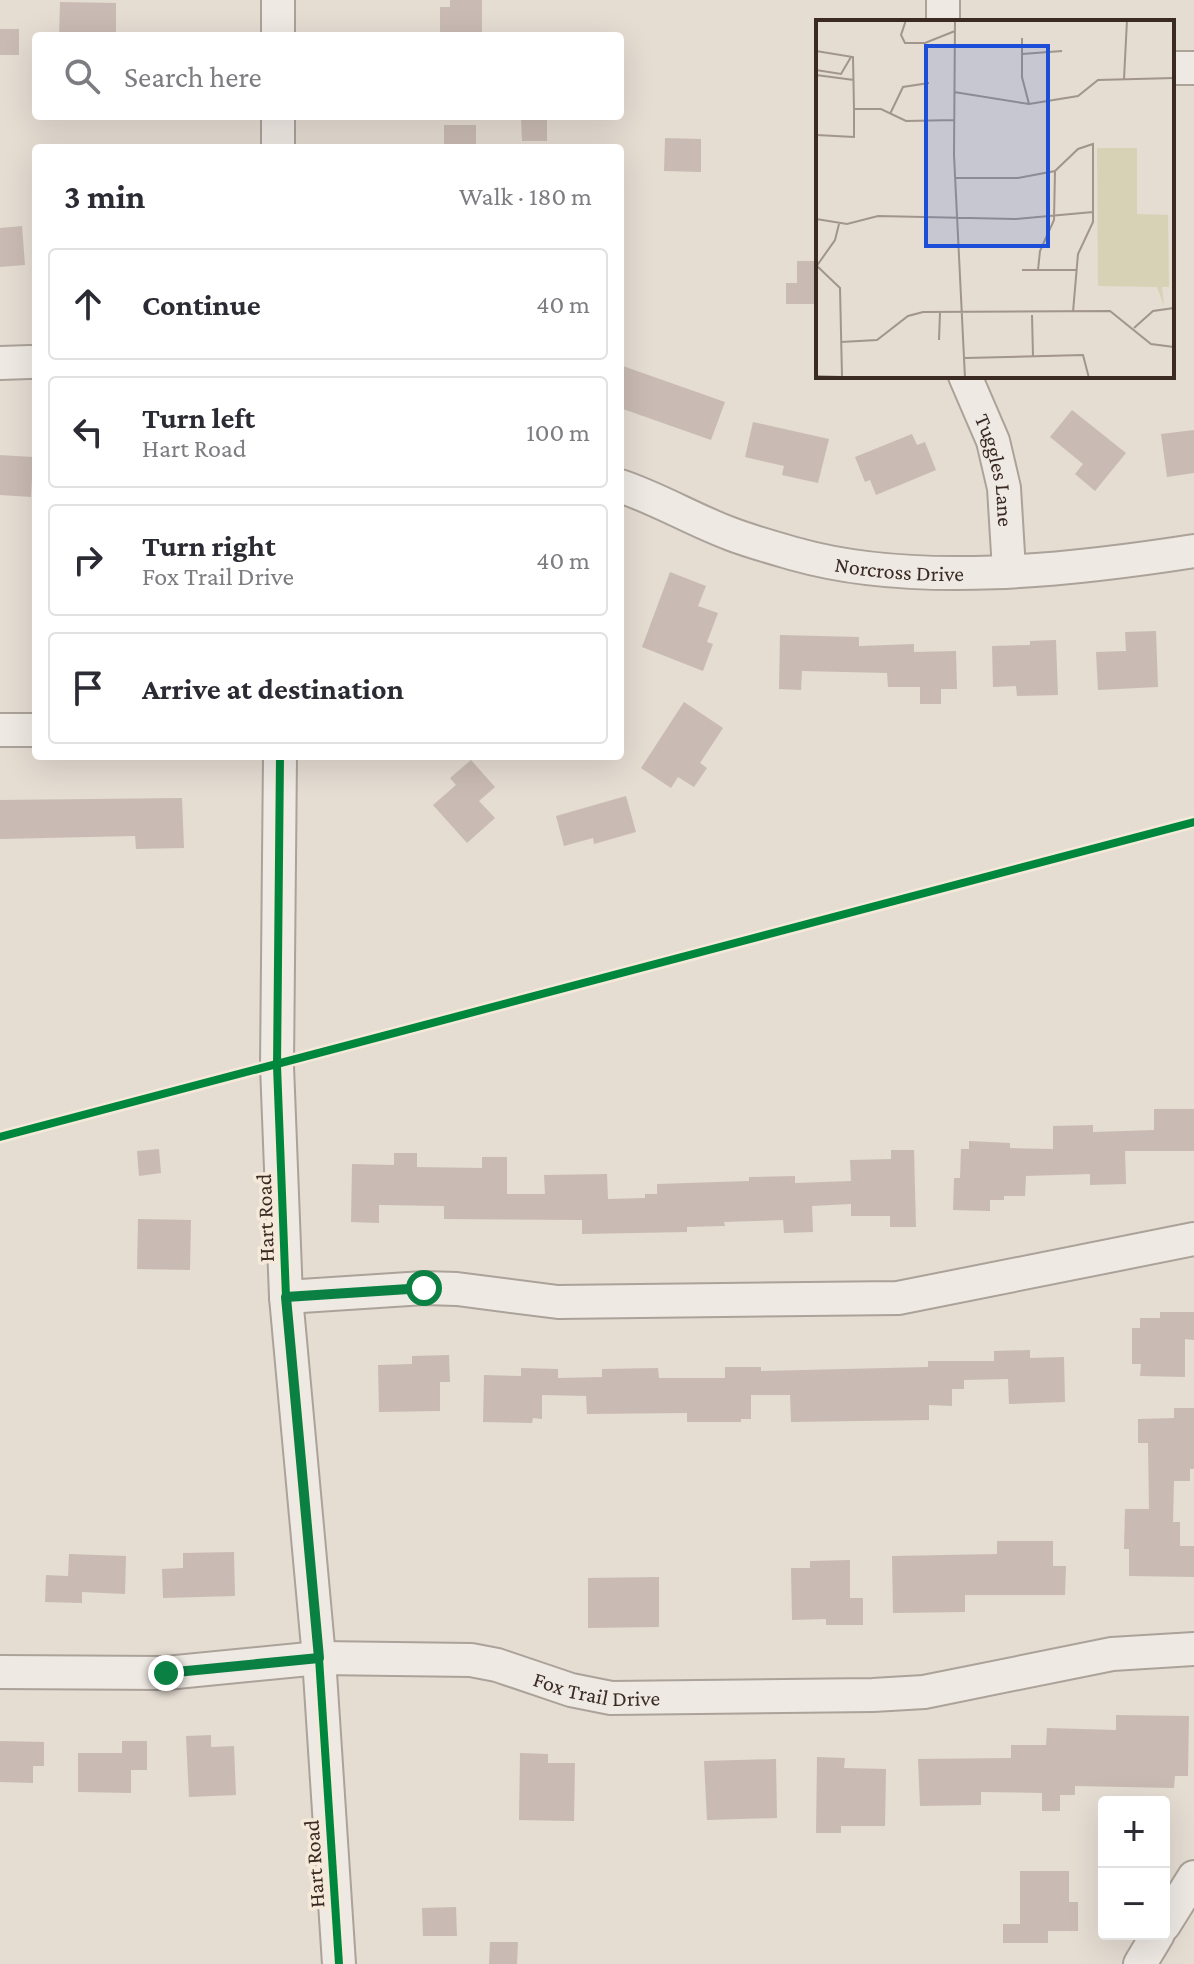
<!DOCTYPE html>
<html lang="en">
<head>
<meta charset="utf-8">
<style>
  :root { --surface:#fff; --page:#f2f2f3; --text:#2b2b33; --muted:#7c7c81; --line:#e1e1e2 }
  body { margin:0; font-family:"Crimson Pro",serif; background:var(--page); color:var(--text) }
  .controls { position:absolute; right:24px; bottom:24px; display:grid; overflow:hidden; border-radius:8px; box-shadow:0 8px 32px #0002 }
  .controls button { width:72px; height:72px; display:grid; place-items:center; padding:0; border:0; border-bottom:2px solid var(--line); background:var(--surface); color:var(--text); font:40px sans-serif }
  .stop { position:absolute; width:24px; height:24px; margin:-18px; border:6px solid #0b8043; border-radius:50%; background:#fff }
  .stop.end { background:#0b8043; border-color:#fff; box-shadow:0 2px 8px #0008 }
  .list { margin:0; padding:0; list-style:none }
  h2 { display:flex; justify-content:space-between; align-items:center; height:104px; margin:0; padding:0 32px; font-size:34px }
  h2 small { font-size:26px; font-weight:400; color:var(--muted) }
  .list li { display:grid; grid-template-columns:52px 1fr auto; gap:24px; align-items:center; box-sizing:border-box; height:112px; margin:0 16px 16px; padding:0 16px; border:2px solid var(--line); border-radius:8px }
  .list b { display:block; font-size:30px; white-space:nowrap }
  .list p { margin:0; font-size:26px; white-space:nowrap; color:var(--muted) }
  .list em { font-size:26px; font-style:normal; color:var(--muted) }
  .icon { flex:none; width:44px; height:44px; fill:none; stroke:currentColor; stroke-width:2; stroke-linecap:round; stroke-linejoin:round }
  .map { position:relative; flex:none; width:1194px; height:1964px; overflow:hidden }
  .search { position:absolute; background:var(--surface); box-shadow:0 8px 32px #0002; left:32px; top:32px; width:592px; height:88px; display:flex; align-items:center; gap:20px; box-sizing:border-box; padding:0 28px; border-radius:8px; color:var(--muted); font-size:30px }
  .panel { position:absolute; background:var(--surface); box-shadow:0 8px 32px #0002; left:32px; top:144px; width:592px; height:616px; border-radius:8px }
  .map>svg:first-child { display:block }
  .building { fill:#c9bbb3 }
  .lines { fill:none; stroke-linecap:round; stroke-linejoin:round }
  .minor-casing { stroke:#aba29a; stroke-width:36 }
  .minor { stroke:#eee9e3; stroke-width:32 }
  .cycleway-casing { stroke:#f5e9da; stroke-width:13 }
  .cycleway { stroke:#00873e; stroke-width:8 }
  .route { stroke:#0b8043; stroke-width:10 }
  .labels { text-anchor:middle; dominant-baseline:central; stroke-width:7; stroke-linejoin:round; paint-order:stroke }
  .street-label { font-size:22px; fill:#3a2a22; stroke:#f5e9da }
  .inset-road { fill:none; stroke:#a1958c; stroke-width:2 }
  .view { fill:#1d4ed8; fill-opacity:0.15; stroke:#1d4ed8; stroke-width:4 }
  .inset-edge { fill:none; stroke:#3a2a22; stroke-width:4 }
</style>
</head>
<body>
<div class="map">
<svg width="1194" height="1964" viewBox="0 0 1194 1964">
  <rect width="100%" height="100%" fill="#e5dcd2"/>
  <!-- building -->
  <g class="building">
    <polygon points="450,0 482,0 482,34 440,34 440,7 450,7"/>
    <polygon points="60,2 116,3 116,36 59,36"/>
    <rect x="0" y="29" width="19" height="26"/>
    <polygon points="547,118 547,141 522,141 521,119"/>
    <rect x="444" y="125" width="32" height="23"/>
    <polygon points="665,138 701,139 701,172 664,171"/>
    <polygon points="22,226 25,265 0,267 0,228"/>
    <polygon points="797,261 818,261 818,304 786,304 786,283 797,283"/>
    <polygon points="620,365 725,402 711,440 620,408"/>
    <polygon points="1072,410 1126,453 1095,491 1075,474 1083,464 1050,437"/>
    <polygon points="753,422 829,439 818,483 782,475 784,466 745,457"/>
    <polygon points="1194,430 1194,473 1167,477 1161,434"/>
    <polygon points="912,434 917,445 925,442 936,470 876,495 870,480 865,482 855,457"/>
    <polygon points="0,455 33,457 31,497 0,495"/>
    <polygon points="670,572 706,586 698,606 718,613 707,642 713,644 703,671 642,647"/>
    <polygon points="1156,631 1158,687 1098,690 1096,652 1126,651 1125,632"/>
    <polygon points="780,635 859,637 859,646 914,644 914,652 956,651 957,689 941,689 941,704 920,704 920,687 888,687 887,673 802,671 801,690 779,689"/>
    <polygon points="1056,640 1058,695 1017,696 1016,686 993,687 992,646 1030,645 1030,641"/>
    <polygon points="684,702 723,728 700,763 707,768 694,787 678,777 671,788 641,768"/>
    <polygon points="471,760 495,787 479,801 495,818 467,843 433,805 456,785 450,778"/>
    <polygon points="626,796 636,832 594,844 593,838 564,846 556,816"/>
    <polygon points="182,798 184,848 136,849 135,836 0,839 0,800"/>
    <polygon points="1154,1109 1194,1109 1194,1151 1125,1151 1126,1184 1090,1185 1090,1174 1026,1176 1025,1196 1004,1196 1004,1200 990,1200 990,1211 953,1210 954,1178 960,1178 961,1149 969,1149 969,1141 1010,1143 1010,1148 1053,1149 1053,1126 1093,1125 1093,1132 1154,1130"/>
    <polygon points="159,1149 161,1173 139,1176 137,1151"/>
    <polygon points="891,1150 914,1150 916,1227 890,1227 890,1216 851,1216 851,1204 812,1206 813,1232 784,1233 783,1220 724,1222 725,1226 687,1227 687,1232 582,1234 582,1220 444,1219 444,1206 379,1205 379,1223 351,1222 352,1164 394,1165 394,1153 417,1153 417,1167 482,1168 482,1157 507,1157 507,1194 545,1194 544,1175 607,1174 608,1199 645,1198 645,1194 657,1194 657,1184 749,1181 749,1177 795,1176 795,1183 851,1181 850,1160 891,1159"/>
    <polygon points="138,1219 191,1220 190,1270 137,1269"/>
    <polygon points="1160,1312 1194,1312 1194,1340 1185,1339 1185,1377 1140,1376 1141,1364 1132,1364 1132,1328 1140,1328 1140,1318 1160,1318"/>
    <polygon points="1030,1350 1030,1358 1064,1357 1065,1402 1009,1404 1008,1379 964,1380 964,1389 952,1389 952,1406 929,1405 929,1420 791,1422 790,1395 751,1395 751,1419 741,1419 741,1422 687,1422 687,1413 587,1414 586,1396 542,1395 542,1419 533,1418 532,1423 483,1422 484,1375 521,1376 521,1368 558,1369 558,1378 602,1377 602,1369 658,1368 659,1378 725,1378 725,1367 761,1367 761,1371 928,1367 928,1361 994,1361 994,1351"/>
    <polygon points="449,1355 450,1382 440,1382 440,1411 379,1412 378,1365 412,1364 412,1356"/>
    <polygon points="1174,1408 1194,1408 1194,1469 1190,1469 1190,1481 1174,1481 1173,1522 1180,1522 1180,1546 1194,1546 1194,1577 1129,1576 1129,1549 1124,1549 1125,1509 1149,1509 1148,1443 1138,1443 1138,1419 1174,1418"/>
    <polygon points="997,1541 1053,1541 1053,1566 1066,1566 1065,1595 965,1595 965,1612 893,1613 892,1556 997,1554"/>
    <polygon points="234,1552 235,1596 163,1598 162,1569 183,1568 183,1553"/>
    <polygon points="69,1554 126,1556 125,1594 82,1592 82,1603 45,1602 46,1575 68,1576"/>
    <polygon points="850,1560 850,1598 863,1598 863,1625 826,1625 826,1619 792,1620 791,1568 810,1568 810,1561"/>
    <polygon points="659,1577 659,1627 588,1628 588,1578"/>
    <polygon points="1116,1715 1189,1716 1188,1776 1175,1776 1174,1788 1075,1786 1075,1795 1060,1795 1060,1811 1042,1811 1042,1793 981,1792 981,1805 920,1806 918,1759 1011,1758 1011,1745 1046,1745 1047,1728 1116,1730"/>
    <polygon points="211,1735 211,1747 234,1746 236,1795 189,1797 186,1736"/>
    <polygon points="0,1741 44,1742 44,1766 33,1766 33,1783 0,1782"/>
    <polygon points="122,1741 147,1741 147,1770 131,1770 131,1793 78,1792 78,1753 122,1753"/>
    <polygon points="520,1753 548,1754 548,1763 575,1763 574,1821 519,1820"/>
    <polygon points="817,1757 845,1758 844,1768 886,1769 885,1826 841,1826 841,1833 816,1833"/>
    <polygon points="776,1759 777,1818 707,1820 704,1761"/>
    <polygon points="1020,1871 1069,1871 1069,1902 1078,1902 1078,1931 1048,1931 1048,1943 1003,1943 1003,1924 1020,1924"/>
    <polygon points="456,1907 457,1936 423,1936 422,1908"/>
    <polygon points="490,1942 518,1942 517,1964 489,1964"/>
  </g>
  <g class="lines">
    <!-- minor casing -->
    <g class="minor-casing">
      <g id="minor">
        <polyline points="943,22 943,0"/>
        <polyline points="278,36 278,0"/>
        <polyline points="1172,68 1194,68"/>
        <polyline points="278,148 278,116"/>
        <polyline points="0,363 30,362"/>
        <path id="s1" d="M 965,376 L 993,441 L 1004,488 L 1009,570"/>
        <path id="s2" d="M 620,486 C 659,499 693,520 731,534 C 752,542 774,548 795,554 C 915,588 1072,570 1194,551"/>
        <polyline points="0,730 36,730"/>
        <polyline points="280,756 277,1066 286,1297 319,1658 339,1964"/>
        <polyline points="286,1297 424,1288 457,1289 558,1302 898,1298 1194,1239"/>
        <path id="s3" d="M 0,1672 L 166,1673 L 319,1658 L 471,1660 L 497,1665 L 571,1690 L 611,1698 L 873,1695 L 924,1692 L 1112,1654 L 1194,1649"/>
        <polyline points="1164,1925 1194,1877"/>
        <polyline points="1140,1964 1158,1934"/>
      </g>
    </g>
    <!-- minor -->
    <use href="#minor" class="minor"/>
    <!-- cycleway casing -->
    <g class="cycleway-casing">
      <g id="cycleway">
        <polyline points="280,756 277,1066 286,1297 319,1658 339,1964"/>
        <polyline points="0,1137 1194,822"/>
      </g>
    </g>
    <!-- cycleway -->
    <use href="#cycleway" class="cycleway"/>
  </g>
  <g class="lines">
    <!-- route -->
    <polyline class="route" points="166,1673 319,1658 286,1297 424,1288"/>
  </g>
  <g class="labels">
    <!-- street labels -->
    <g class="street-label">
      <text stroke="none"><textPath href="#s1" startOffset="100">Tuggles Lane</textPath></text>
      <text stroke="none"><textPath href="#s2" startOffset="294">Norcross Drive</textPath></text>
      <text transform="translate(265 1218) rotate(-92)">Hart Road</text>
      <text stroke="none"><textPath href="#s3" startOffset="602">Fox Trail Drive</textPath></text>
      <text transform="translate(314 1864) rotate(-94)">Hart Road</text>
    </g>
  </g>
  <!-- overview -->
  <g transform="translate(816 20)">
    <rect width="358" height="358" fill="#e5dcd2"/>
    <path d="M 281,128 L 321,128 L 321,194 L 352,195 L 353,267 L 346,267 L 348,286 L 341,267 L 282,266 Z" fill="#d7d2b5"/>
    <path class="inset-road" d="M 90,0 L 85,15 L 89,23 L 109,23 L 139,11M 139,0 L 138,135 L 149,358M 206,18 L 206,57 L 213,84M 0,31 L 37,37 L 38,89 L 38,117 L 0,115M 206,34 L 246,31M 0,50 L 25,54 L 35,37M 0,55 L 38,60M 308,59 L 311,0M 138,72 L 213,84 L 262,76 L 282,60 L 358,58M 38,89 L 65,89 L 90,101 L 139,100M 74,94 L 87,67 L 113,63M 139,158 L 202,158 L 239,151 L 262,129 L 277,124 L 277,202 L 262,234 L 257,292M 0,199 L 31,204 L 62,196 L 199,199 L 277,192M 1,246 L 24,268 L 26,356M 0,247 L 19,220 L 23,204M 206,250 L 261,250M 222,250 L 224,231 L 238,200 L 239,151M 216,295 L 217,336M 318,308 L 337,291 L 358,288M 123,320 L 124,292M 25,322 L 61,320 L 92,296 L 107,292 L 294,291 L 335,324 L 358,327M 149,338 L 267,335 L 273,358M 0,356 L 52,358M 78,358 L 124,358"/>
    <path class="view" d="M 110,26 L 232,26 L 232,226 L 110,226 Z"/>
    <rect width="358" height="358" class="inset-edge"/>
  </g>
</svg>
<div class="controls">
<button>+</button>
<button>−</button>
</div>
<div class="stop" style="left:424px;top:1288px"></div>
<div class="stop end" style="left:166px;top:1673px"></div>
<div class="search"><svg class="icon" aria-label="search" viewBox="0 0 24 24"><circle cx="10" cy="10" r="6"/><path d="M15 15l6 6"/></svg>Search here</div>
<section class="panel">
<h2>3 min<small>Walk · 180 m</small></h2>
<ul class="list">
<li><svg class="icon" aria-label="ahead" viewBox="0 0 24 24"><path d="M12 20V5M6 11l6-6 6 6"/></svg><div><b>Continue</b></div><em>40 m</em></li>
<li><svg class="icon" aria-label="left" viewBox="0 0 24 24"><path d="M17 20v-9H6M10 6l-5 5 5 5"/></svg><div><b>Turn left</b><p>Hart Road</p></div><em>100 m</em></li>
<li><svg class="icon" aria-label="right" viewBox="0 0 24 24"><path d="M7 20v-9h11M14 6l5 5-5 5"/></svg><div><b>Turn right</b><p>Fox Trail Drive</p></div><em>40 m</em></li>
<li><svg class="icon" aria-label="arrive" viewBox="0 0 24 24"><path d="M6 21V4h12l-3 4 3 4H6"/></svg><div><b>Arrive at destination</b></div></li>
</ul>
</section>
</div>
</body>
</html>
